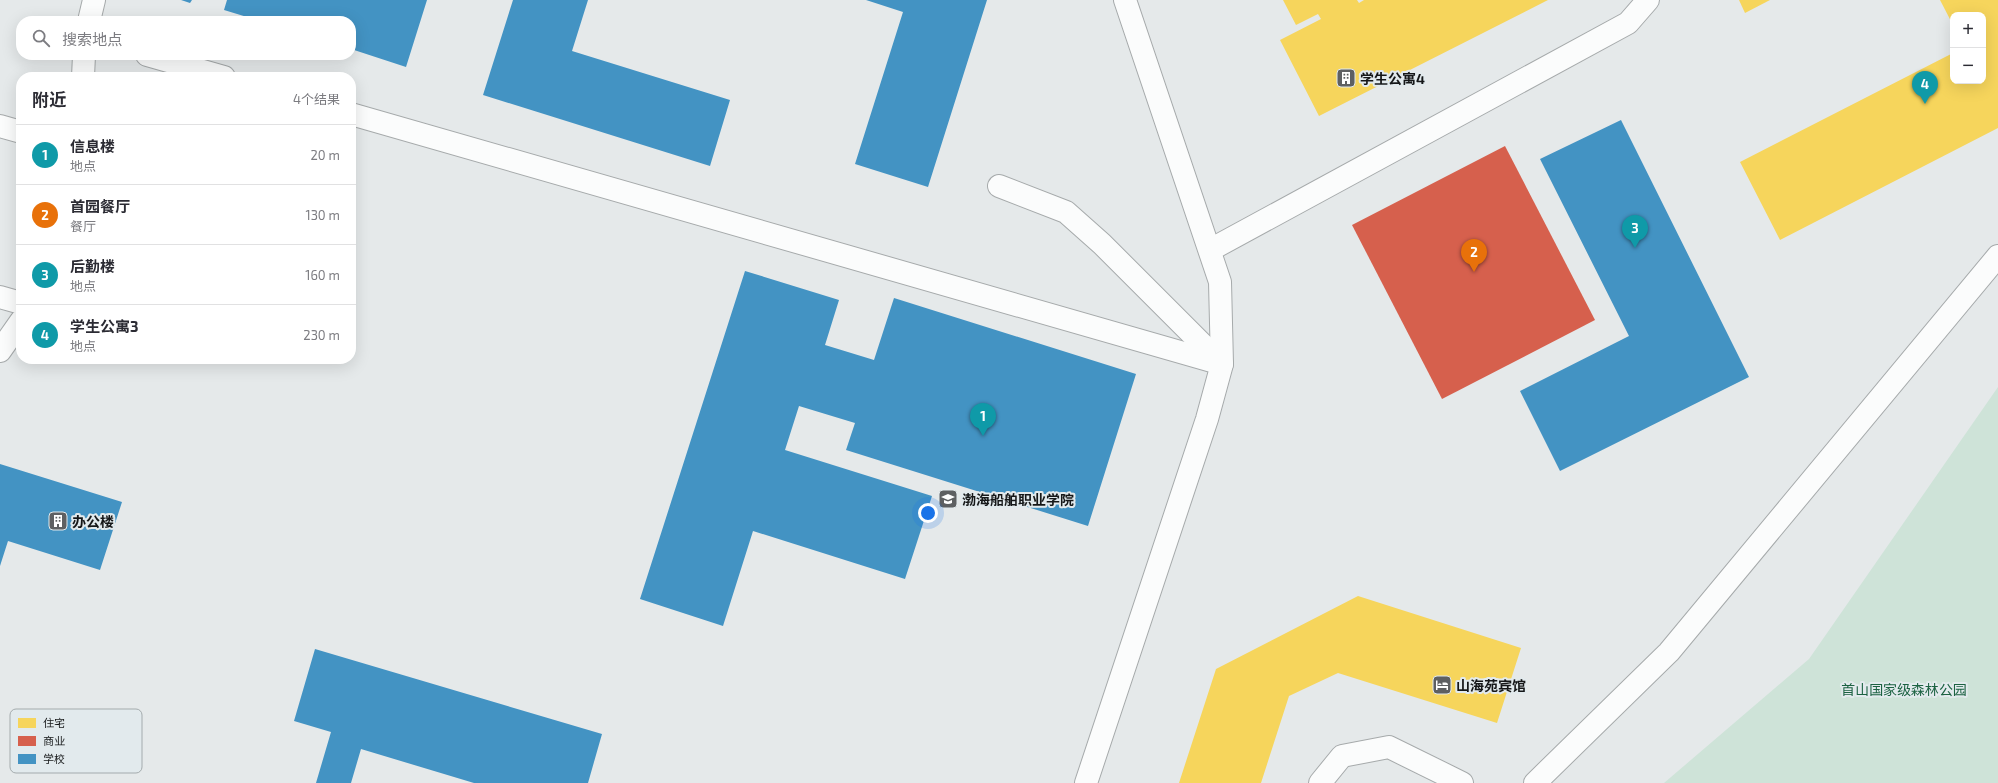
<!DOCTYPE html>
<html lang="zh">
<head>
<meta charset="utf-8">
<style>
  :root { --surface:#fff; --page:#f2f2f3; --text:#2b2b33; --muted:#7c7c81; --line:#e1e1e2; --accent:#5e6062 }
  body { margin:0; font-family:"Exo 2","Noto Sans SC",sans-serif; background:var(--page); color:var(--text) }
  .controls { position:absolute; right:12px; top:12px; display:grid; overflow:hidden; border-radius:8px; box-shadow:0 4px 16px #0002 }
  .controls button { width:36px; height:36px; display:grid; place-items:center; padding:0; border:0; border-bottom:1px solid var(--line); background:var(--surface); color:var(--text); font:20px sans-serif }
  .you { position:absolute; left:928px; top:513px; width:14px; height:14px; margin:-10px; border:3px solid #fff; border-radius:50%; background:#1a73e8; box-shadow:0 0 0 6px #1a73e833 }
  .badge { display:grid; place-items:center; width:26px; height:26px; border-radius:50%; background:var(--accent); color:#fff; font-size:13px; font-weight:700 }
  .pin { position:absolute; translate:-50% -33px; filter:drop-shadow(0 1px 2px #0008) }
  .pin::after { content:''; position:absolute; top:21px; width:14px; height:12px; background:inherit; clip-path:polygon(0 0,100% 0,50% 100%) }
  .list { margin:0; padding:0; list-style:none }
  h2 { display:flex; justify-content:space-between; align-items:center; height:52px; margin:0; padding:0 16px; font-size:17px }
  h2 small { font-size:13px; font-weight:400; color:var(--muted) }
  .list li { display:grid; grid-template-columns:26px 1fr auto; gap:12px; align-items:center; box-sizing:border-box; height:60px; padding:0 16px; border-top:1px solid var(--line) }
  .list b { display:block; font-size:15px; white-space:nowrap }
  .list p { margin:0; font-size:13px; white-space:nowrap; color:var(--muted) }
  .list em { font-size:13px; font-style:normal; color:var(--muted) }
  .icon { flex:none; width:22px; height:22px; fill:none; stroke:currentColor; stroke-width:2; stroke-linecap:round; stroke-linejoin:round }
  .map { position:relative; flex:none; width:1998px; height:783px; overflow:hidden }
  .search { position:absolute; background:var(--surface); box-shadow:0 4px 16px #0002; left:16px; top:16px; width:340px; height:44px; display:flex; align-items:center; gap:10px; box-sizing:border-box; padding:0 14px; border-radius:16px; color:var(--muted); font-size:15px }
  .panel { position:absolute; background:var(--surface); box-shadow:0 4px 16px #0002; left:16px; top:72px; width:340px; height:292px; border-radius:16px }
  .map>svg:first-child { display:block }
  .green { fill:#cee3d8 }
  .homes { fill:#f6d55c }
  .shops { fill:#d6604d }
  .schools { fill:#4393c3 }
  .lines { fill:none; stroke-linecap:round; stroke-linejoin:round }
  .minor-casing { stroke:#a6aaab; stroke-width:24 }
  .minor { stroke:#fbfcfc; stroke-width:22 }
  .labels { text-anchor:middle; dominant-baseline:central; stroke-width:4; stroke-linejoin:round; paint-order:stroke }
  .poi-label { font-size:14px; font-weight:bold; fill:#151718; stroke:#e2eaed; text-anchor:start }
  .park-label { font-size:14px; fill:#1c6242; stroke:#e2eaed }
  .key { fill:#e2eaed; stroke:#a4abad; stroke-width:1 }
  .key-label { font-size:11px; fill:#151718 }
</style>
</head>
<body>
<div class="map">
<svg width="1998" height="783" viewBox="0 0 1998 783">
  <rect width="100%" height="100%" fill="#e5e9ea"/>
  <!-- green -->
  <polygon class="green" points="1998,387 1998,783 1664,783 1809,659"/>
  <!-- homes -->
  <g class="homes">
    <polygon points="1283,0 1357,0 1359,3 1364,0 1548,0 1319,116 1280,40 1321,19 1318,14 1296,25"/>
    <polygon points="1739,0 1770,0 1745,13"/>
    <polygon points="1940,0 1998,0 1998,128 1780,240 1740,162 1953,53 1953,81 1983,81 1983,15 1953,15 1953,25"/>
    <polygon points="1358,596 1521,648 1497,723 1338,673 1289,696 1261,783 1179,783 1216,669"/>
  </g>
  <!-- shops -->
  <polygon class="shops" points="1505,146 1595,320 1442,399 1352,225"/>
  <!-- schools -->
  <g class="schools">
    <polygon points="181,0 192,0 190,3"/>
    <polygon points="227,0 427,0 406,67 351,49 351,21 260,21 224,10"/>
    <polygon points="513,0 588,0 572,51 730,100 710,166 483,95"/>
    <polygon points="866,0 987,0 928,187 855,164 903,12"/>
    <polygon points="1621,120 1749,377 1560,471 1520,391 1629,336 1540,159"/>
    <polygon points="745,271 839,300 825,345 874,360 894,298 1136,374 1088,526 846,450 855,423 799,406 785,450 932,496 905,579 753,531 723,626 640,599"/>
    <polygon points="0,464 122,502 100,570 8,541 0,566"/>
    <polygon points="315,649 602,734 588,783 474,783 361,749 351,783 316,783 331,732 294,721"/>
  </g>
  <g class="lines">
    <!-- minor casing -->
    <g class="minor-casing">
      <g id="minor">
        <polyline points="89,21 94,0"/>
        <polyline points="147,55 224,77"/>
        <polyline points="83,77 84,55"/>
        <polyline points="351,114 1222,364"/>
        <polyline points="0,126 21,132"/>
        <polyline points="999,186 1066,212 1102,244 1221,363"/>
        <polyline points="1210,250 1628,23 1648,0"/>
        <polyline points="0,297 21,303"/>
        <polyline points="0,351 21,321"/>
        <polyline points="1086,783 1207,419 1222,364 1220,282 1125,0"/>
        <polyline points="1320,783 1342,756 1389,747 1462,783"/>
        <polyline points="1535,783 1669,652 1998,256"/>
      </g>
    </g>
    <!-- minor -->
    <use href="#minor" class="minor"/>
  </g>
  <!-- icons -->
  <defs>
    <g id="building-square" transform="scale(1)"><rect x="-9" y="-9" width="18" height="18" rx="4" fill="#5e6062" stroke="#e2eaed"/><path d="M-4-6H4V6H1V3H-1V6H-4ZM-2.5-4.3h1.7v1.8h-1.7ZM.8-4.3h1.7v1.8H.8ZM-2.5-1h1.7V.8h-1.7ZM.8-1h1.7V.8H.8Z" fill="#fff"/></g>
    <g id="university-square" transform="scale(1)"><rect x="-9" y="-9" width="18" height="18" rx="4" fill="#5e6062" stroke="#e2eaed"/><path d="M0-5L7-2L0 1L-7-2ZM-4 1L0 2.5L4 1V4Q0 6-4 4Z" fill="#fff"/></g>
    <g id="hotel-square" transform="scale(1)"><rect x="-9" y="-9" width="18" height="18" rx="4" fill="#5e6062" stroke="#e2eaed"/><path d="M-6-4.5h1.5V1H6V5H4.5V3h-9V5H-6ZM-4 0a1.8 1.8 0 1 1 3.6 0ZM.5 0V-2.5h3Q6-2.5 6 0Z" fill="#fff"/></g>
  </defs>
  <g fill-rule="evenodd">
    <use href="#building-square" x="1346" y="78"/>
    <use href="#university-square" x="948" y="499"/>
    <use href="#building-square" x="58" y="521"/>
    <use href="#hotel-square" x="1442" y="685"/>
  </g>
  <g class="labels">
    <!-- poi labels -->
    <g class="poi-label">
      <text x="1360" y="78">学生公寓4</text>
      <text x="962" y="499">渤海船舶职业学院</text>
      <text x="72" y="521">办公楼</text>
      <text x="1456" y="685">山海苑宾馆</text>
    </g>
    <!-- park labels -->
    <g class="park-label">
      <text x="1904" y="689">首山国家级森林公园</text>
    </g>
  </g>
  <!-- legend -->
  <rect x="10" y="709" width="132" height="64" rx="6" class="key"/>
  <rect x="18" y="718" width="18" height="10" fill="#f6d55c"/>
  <rect x="18" y="736" width="18" height="10" fill="#d6604d"/>
  <rect x="18" y="754" width="18" height="10" fill="#4393c3"/>
  <g class="key-label">
    <text x="43" y="727">住宅</text>
    <text x="43" y="745">商业</text>
    <text x="43" y="763">学校</text>
  </g>
</svg>
<div class="controls">
<button>+</button>
<button>−</button>
</div>
<div class="you"></div>
<div class="pin badge" style="left:983px;top:436px;background:#0f9aa8">1</div>
<div class="pin badge" style="left:1474px;top:272px;background:#e8710a">2</div>
<div class="pin badge" style="left:1635px;top:248px;background:#0f9aa8">3</div>
<div class="pin badge" style="left:1925px;top:104px;background:#0f9aa8">4</div>
<div class="search"><svg class="icon" aria-label="search" viewBox="0 0 24 24"><circle cx="10" cy="10" r="6"/><path d="M15 15l6 6"/></svg>搜索地点</div>
<section class="panel">
<h2>附近<small>4个结果</small></h2>
<ul class="list">
<li><span class="badge" style="background:#0f9aa8">1</span><div><b>信息楼</b><p>地点</p></div><em>20 m</em></li>
<li><span class="badge" style="background:#e8710a">2</span><div><b>首园餐厅</b><p>餐厅</p></div><em>130 m</em></li>
<li><span class="badge" style="background:#0f9aa8">3</span><div><b>后勤楼</b><p>地点</p></div><em>160 m</em></li>
<li><span class="badge" style="background:#0f9aa8">4</span><div><b>学生公寓3</b><p>地点</p></div><em>230 m</em></li>
</ul>
</section>
</div>
</body>
</html>
